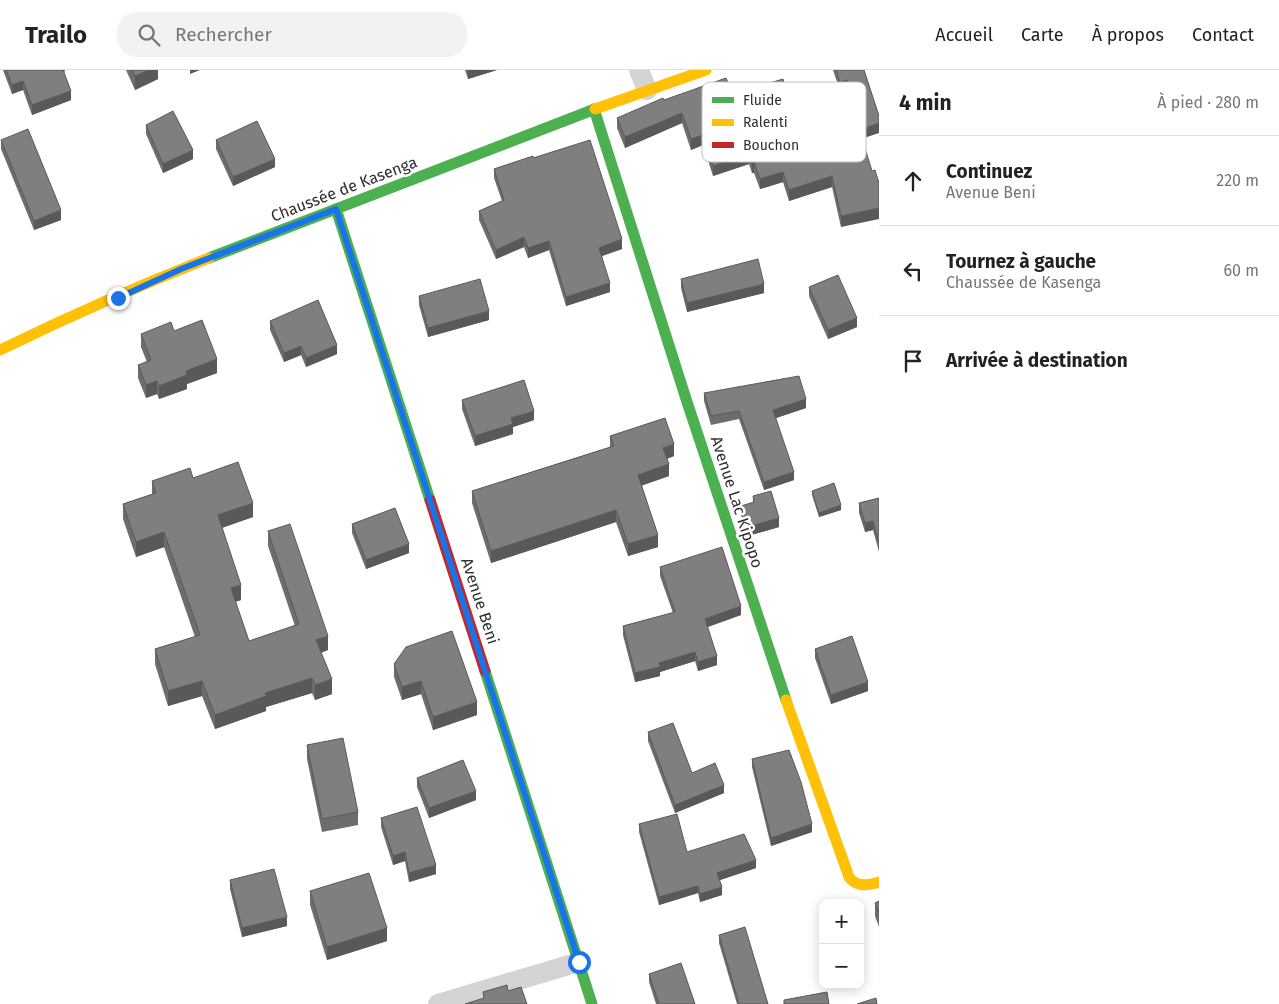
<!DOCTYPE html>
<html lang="fr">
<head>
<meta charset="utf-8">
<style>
  :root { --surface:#fff; --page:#f2f2f2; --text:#222; --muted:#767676; --line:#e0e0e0 }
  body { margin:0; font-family:"Fira Sans",sans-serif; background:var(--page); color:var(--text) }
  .controls { position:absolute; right:15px; bottom:15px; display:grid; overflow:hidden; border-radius:10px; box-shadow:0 2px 12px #0003 }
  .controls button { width:45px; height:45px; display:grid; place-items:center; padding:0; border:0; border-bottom:1px solid var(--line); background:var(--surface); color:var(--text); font:25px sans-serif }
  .stop { position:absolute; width:15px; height:15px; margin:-11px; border:4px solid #1a73e8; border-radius:50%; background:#fff }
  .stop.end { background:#1a73e8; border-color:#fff; box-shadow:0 1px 5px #0008 }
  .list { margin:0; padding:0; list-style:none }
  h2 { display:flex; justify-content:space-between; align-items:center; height:65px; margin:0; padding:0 20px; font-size:21px }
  h2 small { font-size:16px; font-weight:400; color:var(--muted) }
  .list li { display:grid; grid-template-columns:32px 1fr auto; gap:15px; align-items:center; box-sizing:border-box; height:90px; padding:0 20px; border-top:1px solid var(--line) }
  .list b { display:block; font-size:19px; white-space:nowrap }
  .list p { margin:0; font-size:16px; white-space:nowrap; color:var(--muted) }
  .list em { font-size:16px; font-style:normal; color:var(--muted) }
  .icon { flex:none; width:28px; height:28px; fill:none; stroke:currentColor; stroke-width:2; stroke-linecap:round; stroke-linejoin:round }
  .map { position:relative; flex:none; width:879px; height:934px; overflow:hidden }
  header { display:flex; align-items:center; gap:30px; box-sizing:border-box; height:70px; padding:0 25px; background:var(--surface); border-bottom:1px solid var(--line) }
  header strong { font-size:24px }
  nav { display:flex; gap:28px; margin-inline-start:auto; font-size:18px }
  .search { width:350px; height:45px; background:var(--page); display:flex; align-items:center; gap:12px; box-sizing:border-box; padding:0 18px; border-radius:20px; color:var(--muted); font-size:19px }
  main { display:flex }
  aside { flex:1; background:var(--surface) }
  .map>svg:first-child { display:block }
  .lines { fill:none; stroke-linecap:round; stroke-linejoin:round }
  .street { stroke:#d4d4d4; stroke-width:20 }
  .fast { stroke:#4caf50; stroke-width:11 }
  .slow { stroke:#ffc107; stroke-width:11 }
  .jam { stroke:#c62828; stroke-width:11 }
  .wall { fill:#6d6d6d }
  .shaded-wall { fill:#595959 }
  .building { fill:#7f7f7f; stroke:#595959 }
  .route { stroke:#1a73e8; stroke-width:6 }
  .labels { text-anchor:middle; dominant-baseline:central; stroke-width:5; stroke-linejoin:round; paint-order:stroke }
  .street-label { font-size:16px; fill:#2f2f2f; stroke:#fff }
  .key { fill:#fff; stroke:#c1c1c1; stroke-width:1 }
  .key-label { font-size:14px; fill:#2f2f2f }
</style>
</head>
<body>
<header>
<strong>Trailo</strong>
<div class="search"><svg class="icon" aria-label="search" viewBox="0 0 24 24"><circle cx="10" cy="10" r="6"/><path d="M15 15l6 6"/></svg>Rechercher</div>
<nav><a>Accueil</a><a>Carte</a><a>À propos</a><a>Contact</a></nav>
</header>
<main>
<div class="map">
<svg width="879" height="934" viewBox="0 0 879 934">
  <rect width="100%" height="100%" fill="#fff"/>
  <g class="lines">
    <!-- street -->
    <g class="street">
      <polyline points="639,0 647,20"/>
      <polyline points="438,934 579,892"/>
    </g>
    <!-- fast -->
    <g class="fast">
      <polyline points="594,39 687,332 786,630"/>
      <polyline points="336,139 430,430"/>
      <polyline points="209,188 595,39"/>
      <polyline points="485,601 592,934"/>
    </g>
    <!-- slow -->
    <g class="slow">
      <polyline points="595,39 706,0"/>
      <path d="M 0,280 C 68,247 138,216 209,188"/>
      <path d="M 786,630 L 849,807 C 857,818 868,815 879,812"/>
    </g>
    <!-- jam -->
    <polyline class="jam" points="430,430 485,601"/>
  </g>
  <!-- wall -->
  <g class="wall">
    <polygon points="3,0 65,0 64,4 71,30 32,45 23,20 12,24"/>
    <polygon points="126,0 158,0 158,9 135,20"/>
    <polygon points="465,0 497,0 468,9"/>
    <polygon points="833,0 864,0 879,46 864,68 847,19 840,21"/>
    <polygon points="732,25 800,65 855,46 841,157 832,117 789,131 783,112 760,119 754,103 752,103 749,94 713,106 703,75 691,80 682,53 625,78 617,58 617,48"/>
    <polygon points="146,55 193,89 163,103 146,64"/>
    <polygon points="1,70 61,150 34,160 1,79"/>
    <polygon points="216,70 275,97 233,116 216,79"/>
    <polygon points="533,88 622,179 602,186 610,222 566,236 549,180 528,188 524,177 496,189 479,150 479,141 502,131 494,108 494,99"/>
    <polygon points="681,209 764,223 687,242 681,218"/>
    <polygon points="809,217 857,257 828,269 809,226"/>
    <polygon points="419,226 489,250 428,267 419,235"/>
    <polygon points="270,251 337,284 306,297 301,285 284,292 270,260"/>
    <polygon points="174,261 217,303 187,314 187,319 159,329 157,324 146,328 138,308 138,295 147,292 141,277 141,264"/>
    <polygon points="704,323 806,338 776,348 794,410 764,420 739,349 711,355 704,331"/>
    <polygon points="462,330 534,350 513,357 513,364 475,376 462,339"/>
    <polygon points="610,366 674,386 667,389 669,406 642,415 658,477 628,486 616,452 491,493 472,433 472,421 610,377"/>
    <polygon points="193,408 253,447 222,458 241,530 235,532 249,571 295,556 268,476 268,461 328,580 321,583 332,624 315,630 312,623 266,637 266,641 215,659 202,626 168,636 155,594 155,579 195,567 164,477 136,487 123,449 123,434 152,424 152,411"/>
    <polygon points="812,421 841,440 819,447 812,425"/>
    <polygon points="753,426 779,457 748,466 741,445 741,436 753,433"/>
    <polygon points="879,428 879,482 873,460 865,462 859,443 859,433"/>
    <polygon points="352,454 409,483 366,499 352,463"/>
    <polygon points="660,497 741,545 707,557 717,595 698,601 695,591 660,602 660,606 635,612 623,565 623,556 673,543 660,506"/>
    <polygon points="815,579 868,621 831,634 815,588"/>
    <polygon points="394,594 477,645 433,660 421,624 402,630 394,607"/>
    <polygon points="648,662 692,703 724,723 675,743 648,671"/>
    <polygon points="307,675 358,742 358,755 322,762 307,689"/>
    <polygon points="752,689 812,762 771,776 752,697"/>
    <polygon points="417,708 476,730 429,748 417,717"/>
    <polygon points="381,748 436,804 409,812 405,791 393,795 381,757"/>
    <polygon points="639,754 687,782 756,798 720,810 722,825 700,832 698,823 659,835 639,762"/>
    <polygon points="230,810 287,856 242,867 230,819"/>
    <polygon points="310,821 387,871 327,890 310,835"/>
    <polygon points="879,831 879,857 875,846 875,833"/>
    <polygon points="719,865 768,934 737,934 719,873"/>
    <polygon points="649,904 695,934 656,934 649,912"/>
  </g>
  <!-- shaded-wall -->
  <g class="shaded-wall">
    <polygon points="149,0 158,0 158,9 135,20 135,6"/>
    <polygon points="190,0 200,0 190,4"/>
    <polygon points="468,0 497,0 468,9"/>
    <polygon points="847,10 847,19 840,21 840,12"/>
    <polygon points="23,11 23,20 12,24 12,15"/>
    <polygon points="71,21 71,30 32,45 32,35"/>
    <polygon points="732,22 732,32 707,32"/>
    <polygon points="682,43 682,53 625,78 625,67"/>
    <polygon points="879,53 879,63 864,68 864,59"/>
    <polygon points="703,65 703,75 691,80 691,69"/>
    <polygon points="193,80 193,89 163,103 163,94"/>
    <polygon points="749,84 749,94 713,106 713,96"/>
    <polygon points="275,89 275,97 233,116 233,107"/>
    <polygon points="754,92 754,103 752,103 752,93"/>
    <polygon points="783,102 783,112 760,119 760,109"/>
    <polygon points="832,106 832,117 789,131 789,120"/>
    <polygon points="879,138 879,149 841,157 841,146"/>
    <polygon points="61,140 61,150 34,160 34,151"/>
    <polygon points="524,167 524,177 496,189 496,180"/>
    <polygon points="622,169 622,179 599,187 599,178"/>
    <polygon points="549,171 549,180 528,188 528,178"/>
    <polygon points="610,213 610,222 566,236 566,227"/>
    <polygon points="764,214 764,223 687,242 687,233"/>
    <polygon points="489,241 489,250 428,267 428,258"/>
    <polygon points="857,248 857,257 828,269 828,260"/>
    <polygon points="337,275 337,284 306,297 306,288"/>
    <polygon points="301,276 301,285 284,292 284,283"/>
    <polygon points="217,289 217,303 187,314 187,319 159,329 159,316 186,301"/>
    <polygon points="157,311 157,324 146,328 146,315"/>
    <polygon points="806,329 806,338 773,349 773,340"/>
    <polygon points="534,341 534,350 513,357 513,364 475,376 475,366 511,348"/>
    <polygon points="674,374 674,386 663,390 663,378"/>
    <polygon points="669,394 669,406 638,417 638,405"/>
    <polygon points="794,402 794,410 764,420 764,412"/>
    <polygon points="253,433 253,447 218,459 218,445"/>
    <polygon points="841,435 841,440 819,447 819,443"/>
    <polygon points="616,440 616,452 491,493 491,481"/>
    <polygon points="779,448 779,457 748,466 748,457"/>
    <polygon points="873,451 873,460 865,462 865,453"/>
    <polygon points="164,462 164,477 136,487 136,472"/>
    <polygon points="658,465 658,477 628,486 628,474"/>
    <polygon points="409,474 409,483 366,499 366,490"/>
    <polygon points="241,515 241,530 231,533 231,518"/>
    <polygon points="741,536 741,545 705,558 705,549"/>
    <polygon points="328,566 328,580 316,584 316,570"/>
    <polygon points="695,582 695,591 660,602 660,606 635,612 635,603 659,593"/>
    <polygon points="717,586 717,595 698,601 698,592"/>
    <polygon points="312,608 312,623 266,637 266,641 215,659 215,645 265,623"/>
    <polygon points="332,609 332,624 315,630 315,615"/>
    <polygon points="202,611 202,626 168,636 168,621"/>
    <polygon points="421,611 421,624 402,630 402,617"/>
    <polygon points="868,612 868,621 831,634 831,625"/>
    <polygon points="477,632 477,645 433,660 433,647"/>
    <polygon points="724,715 724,723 675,743 675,735"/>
    <polygon points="476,721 476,730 429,748 429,738"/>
    <polygon points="812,754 812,762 771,776 771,768"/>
    <polygon points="405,782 405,791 393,795 393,786"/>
    <polygon points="756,790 756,798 717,811 717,803"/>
    <polygon points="436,795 436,804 409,812 409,803"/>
    <polygon points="698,816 698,823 659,835 659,827"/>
    <polygon points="722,817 722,825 700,832 700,824"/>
    <polygon points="287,847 287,856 242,867 242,858"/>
    <polygon points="387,858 387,871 327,890 327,877"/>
  </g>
  <!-- building -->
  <g class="building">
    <polygon points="6,0 63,0 71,21 32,35 23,11 12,15"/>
    <polygon points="132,0 149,0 135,6"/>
    <polygon points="836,0 864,0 879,46 879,53 864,59 847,10 840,12"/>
    <polygon points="726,8 732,22 707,32 783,9 800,65 855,46 872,101 875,100 879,113 879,138 841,146 832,106 789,120 783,102 760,109 754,92 752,93 749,84 713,96 703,65 691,69 682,43 625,67 617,48 663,28 664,30"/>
    <polygon points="173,41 193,80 163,94 146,55"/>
    <polygon points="257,51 275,89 233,107 216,70"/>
    <polygon points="28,59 61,140 34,151 1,70"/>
    <polygon points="590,70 622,169 599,178 610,213 566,227 549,171 528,178 524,167 496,180 479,141 504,130 494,99 533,86 533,88"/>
    <polygon points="758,189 764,214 687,233 681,209"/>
    <polygon points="838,205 857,248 828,260 809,217"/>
    <polygon points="480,209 489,241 428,258 419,226"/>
    <polygon points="318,230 337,275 306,288 301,276 284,283 270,251"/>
    <polygon points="202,250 217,289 186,301 187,305 159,316 157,311 146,315 138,295 151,290 141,264 171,252 174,261"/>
    <polygon points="799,306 806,329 773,340 794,402 764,412 739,341 711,346 704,323"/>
    <polygon points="524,310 534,341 511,348 513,354 475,366 462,330"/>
    <polygon points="665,348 674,374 663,378 669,394 638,405 658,465 628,474 616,440 491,481 472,421 614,376 610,366"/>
    <polygon points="238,392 253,433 218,445 241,515 231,518 249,571 299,554 268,461 290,454 328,566 316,570 332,609 315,615 312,608 265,623 266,626 215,645 202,611 168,621 155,579 200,565 164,462 136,472 123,434 156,423 152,411 190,398 193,408"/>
    <polygon points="834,413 841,435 819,443 812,421"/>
    <polygon points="771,421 779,448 748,457 741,436 754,432 753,426"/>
    <polygon points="879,428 879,472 873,451 865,453 859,433"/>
    <polygon points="395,438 409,474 366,490 352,454"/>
    <polygon points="722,477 741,536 705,549 717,586 698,592 695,582 659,593 660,597 635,603 623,556 675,542 660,497"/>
    <polygon points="452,561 477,632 433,647 421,611 402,617 394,594 406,577"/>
    <polygon points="852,566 868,612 831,625 815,579"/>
    <polygon points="673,653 692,703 715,693 724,715 675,735 648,662"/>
    <polygon points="343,668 358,742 322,749 307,675"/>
    <polygon points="789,680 801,712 812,754 771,768 752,689"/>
    <polygon points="463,690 476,721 429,738 417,708"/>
    <polygon points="417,737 436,795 409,803 405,782 393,786 381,748"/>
    <polygon points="677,744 687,782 744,764 756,790 717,803 722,817 700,824 698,816 659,827 639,754"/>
    <polygon points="274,799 287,847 242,858 230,810"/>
    <polygon points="369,803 387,858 327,877 310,821"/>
    <polygon points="879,831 879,843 875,833"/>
    <polygon points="745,857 768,934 739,934 719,865"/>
    <polygon points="681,893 695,934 659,934 649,904"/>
    <polygon points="507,915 508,921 521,917 527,934 465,934 484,928 483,922"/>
    <polygon points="827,922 829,934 784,934 784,930"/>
    <polygon points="876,928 877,934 857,934"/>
  </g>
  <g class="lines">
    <!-- route -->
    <polyline class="route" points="118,228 181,199 336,139 579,892"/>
  </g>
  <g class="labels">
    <!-- street labels -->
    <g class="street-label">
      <text transform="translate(344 119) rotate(-21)">Chaussée de Kasenga</text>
      <text transform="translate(737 432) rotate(72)">Avenue Lac Kipopo</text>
      <text transform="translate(480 531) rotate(72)">Avenue Beni</text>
    </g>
  </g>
  <!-- legend -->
  <rect x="702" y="12" width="164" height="80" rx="8" class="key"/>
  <rect x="712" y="27" width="22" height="6" fill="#4caf50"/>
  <rect x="712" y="49" width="22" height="7" fill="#ffc107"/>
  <rect x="712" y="72" width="22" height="6" fill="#c62828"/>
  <g class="key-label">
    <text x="743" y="35">Fluide</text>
    <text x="743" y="57">Ralenti</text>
    <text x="743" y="80">Bouchon</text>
  </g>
</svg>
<div class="controls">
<button>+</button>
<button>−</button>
</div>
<div class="stop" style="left:579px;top:892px"></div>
<div class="stop end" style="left:118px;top:228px"></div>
</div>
<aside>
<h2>4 min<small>À pied · 280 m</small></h2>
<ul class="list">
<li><svg class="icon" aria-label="ahead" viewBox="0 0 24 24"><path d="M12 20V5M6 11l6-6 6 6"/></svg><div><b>Continuez</b><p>Avenue Beni</p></div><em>220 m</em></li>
<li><svg class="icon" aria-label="left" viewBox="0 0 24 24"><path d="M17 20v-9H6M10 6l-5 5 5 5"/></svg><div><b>Tournez à gauche</b><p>Chaussée de Kasenga</p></div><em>60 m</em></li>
<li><svg class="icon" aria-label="arrive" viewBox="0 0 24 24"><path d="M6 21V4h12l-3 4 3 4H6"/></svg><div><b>Arrivée à destination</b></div></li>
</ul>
</aside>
</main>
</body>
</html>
